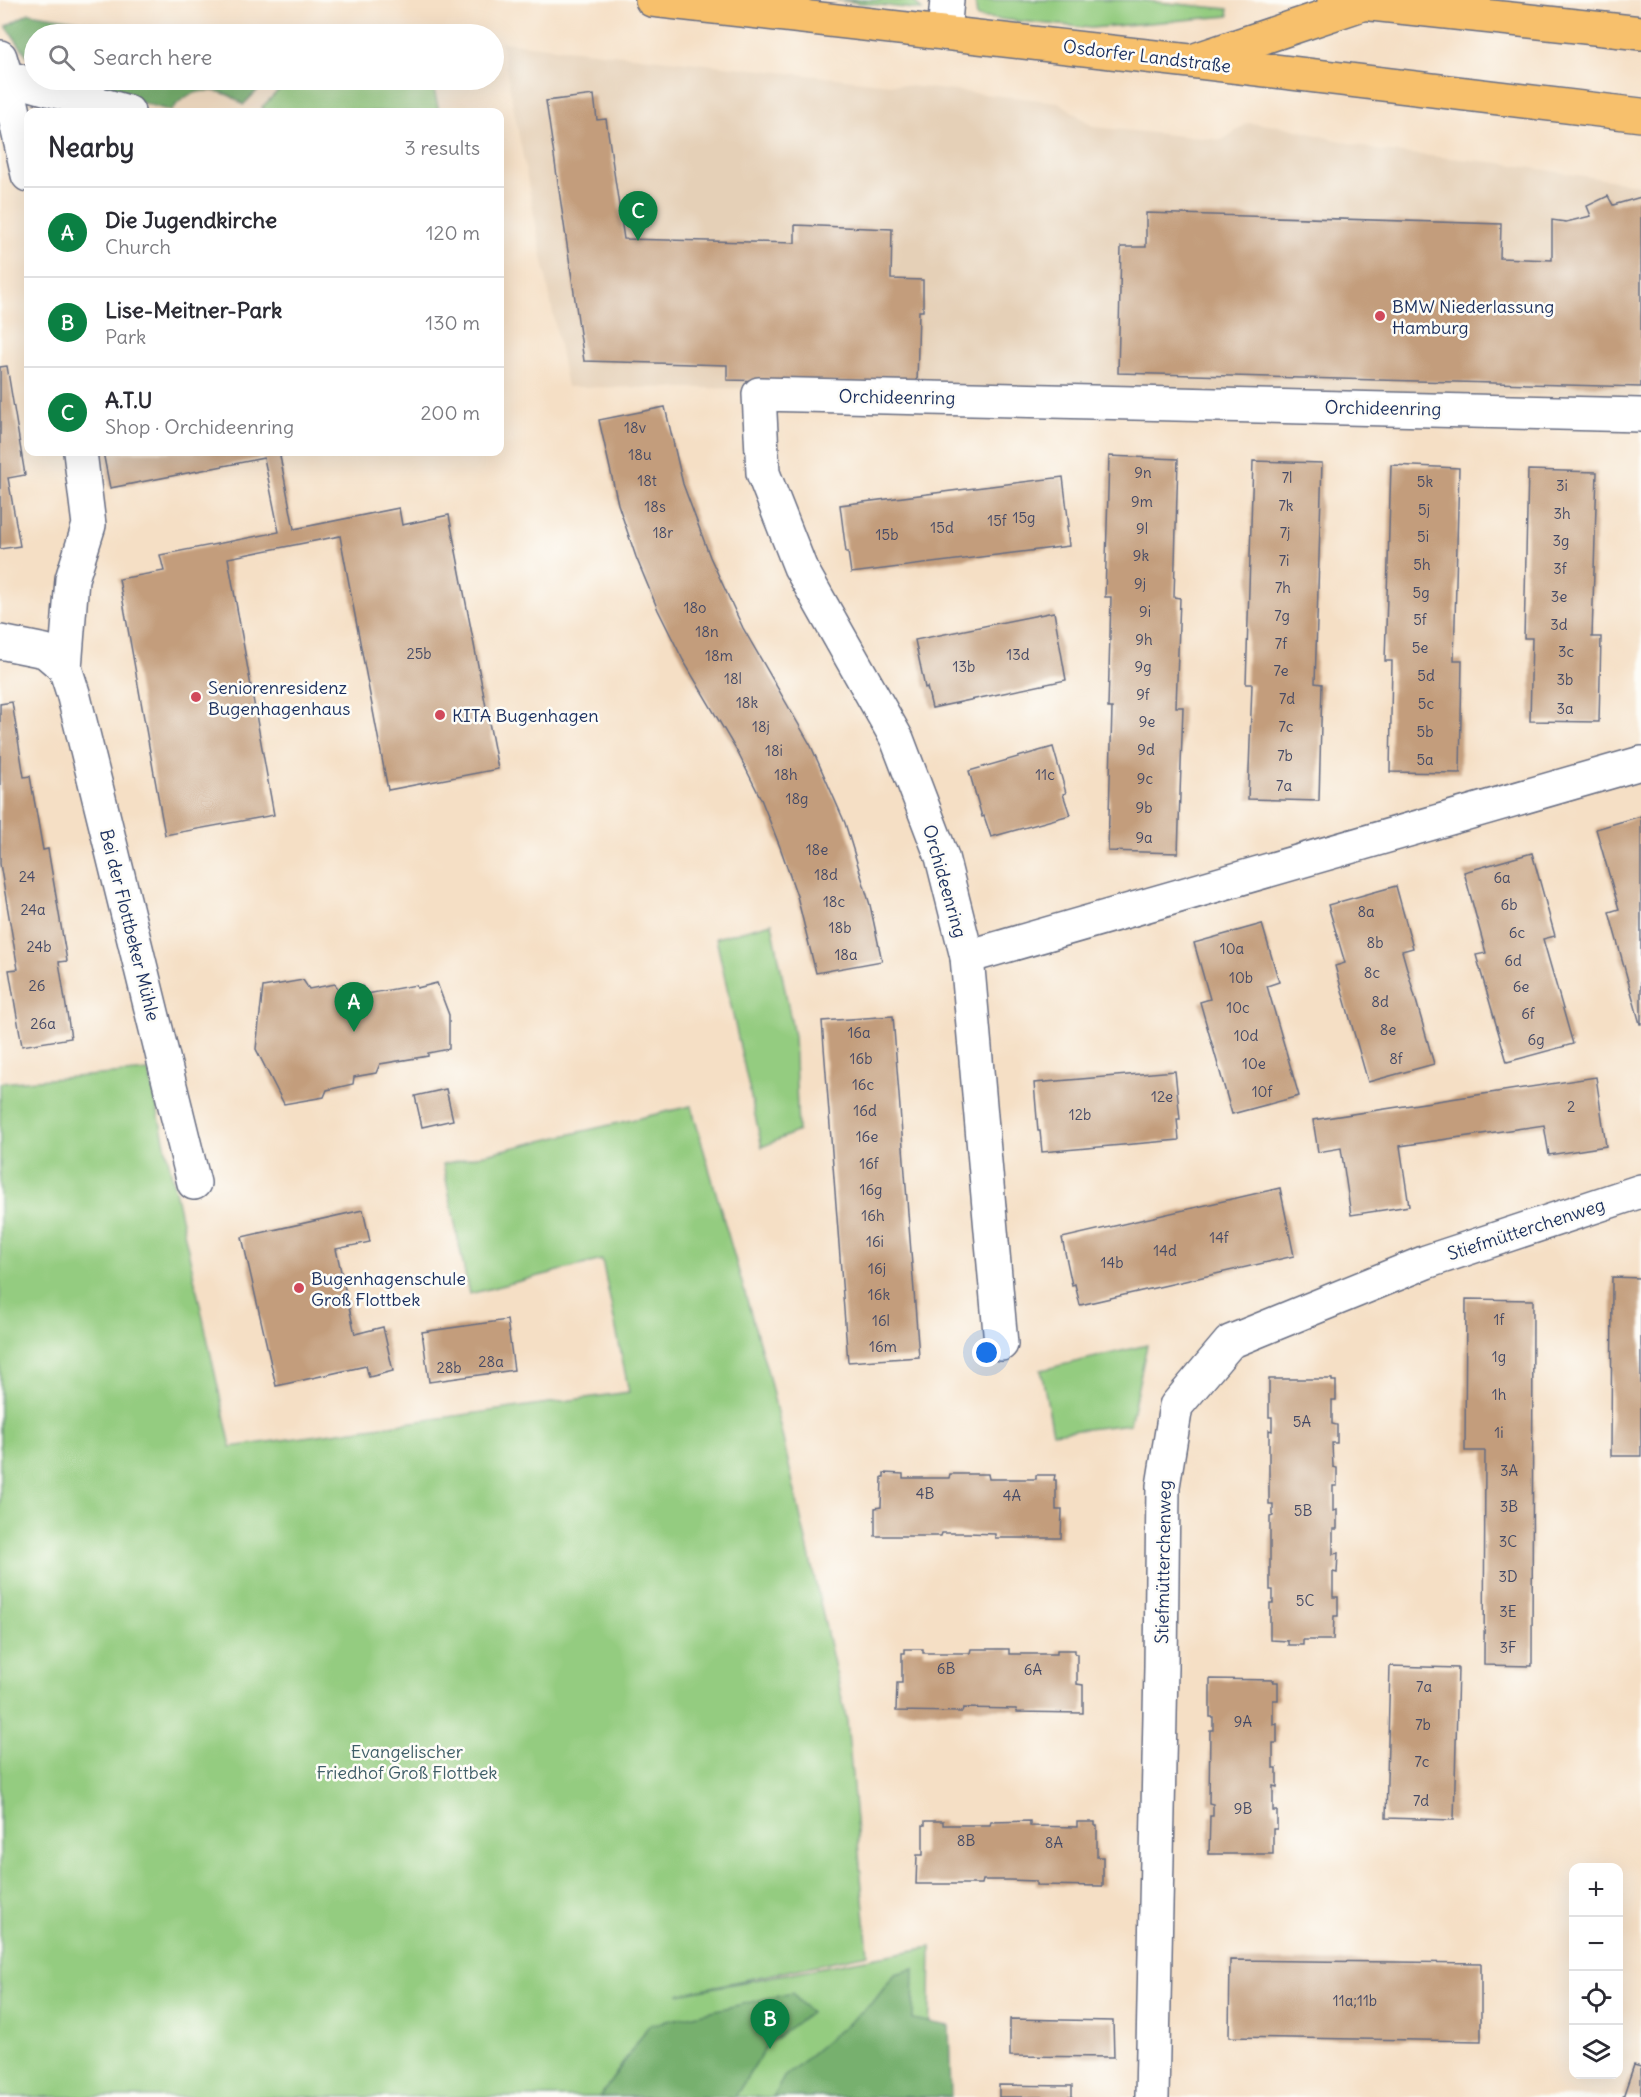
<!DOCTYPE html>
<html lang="en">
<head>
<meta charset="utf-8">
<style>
  :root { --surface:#fff; --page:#f2f2f3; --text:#2b2b33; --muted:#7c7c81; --line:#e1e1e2; --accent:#0b8043 }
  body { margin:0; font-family:Delius,sans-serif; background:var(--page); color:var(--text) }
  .controls { position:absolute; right:18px; bottom:18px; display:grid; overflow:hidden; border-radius:12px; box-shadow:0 6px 24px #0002 }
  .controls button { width:54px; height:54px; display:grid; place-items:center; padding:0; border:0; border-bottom:2px solid var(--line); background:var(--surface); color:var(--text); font:30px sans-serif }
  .you { position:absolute; left:987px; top:1353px; width:21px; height:21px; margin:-15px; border:4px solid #fff; border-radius:50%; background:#1a73e8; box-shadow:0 0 0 9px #1a73e833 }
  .badge { display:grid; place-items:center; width:39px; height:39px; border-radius:50%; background:var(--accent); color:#fff; font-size:20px; font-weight:700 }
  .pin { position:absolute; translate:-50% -50px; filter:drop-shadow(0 2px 3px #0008) }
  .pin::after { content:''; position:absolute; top:32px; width:21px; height:18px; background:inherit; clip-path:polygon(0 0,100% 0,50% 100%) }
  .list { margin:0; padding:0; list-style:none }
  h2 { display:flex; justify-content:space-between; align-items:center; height:78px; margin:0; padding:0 24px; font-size:26px }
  h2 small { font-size:20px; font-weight:400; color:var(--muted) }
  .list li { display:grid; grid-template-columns:39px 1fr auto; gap:18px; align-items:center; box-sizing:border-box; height:90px; padding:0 24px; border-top:2px solid var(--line) }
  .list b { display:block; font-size:22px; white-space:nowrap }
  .list p { margin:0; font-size:20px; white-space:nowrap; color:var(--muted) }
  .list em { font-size:20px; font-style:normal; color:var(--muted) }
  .icon { flex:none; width:33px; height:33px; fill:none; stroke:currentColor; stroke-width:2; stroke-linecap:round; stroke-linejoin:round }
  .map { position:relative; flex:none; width:1641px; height:2097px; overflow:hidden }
  .search { position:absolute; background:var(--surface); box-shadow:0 6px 24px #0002; left:24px; top:24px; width:480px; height:66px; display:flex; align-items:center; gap:15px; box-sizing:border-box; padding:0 21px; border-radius:33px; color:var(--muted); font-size:22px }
  .panel { position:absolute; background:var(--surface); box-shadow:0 6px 24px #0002; left:24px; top:108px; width:480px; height:348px; border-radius:12px }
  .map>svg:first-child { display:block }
  .built { fill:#e5d0b7 }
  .green { fill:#94cc80; stroke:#587e6f; stroke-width:1.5 }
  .forest { fill:#77b06e; stroke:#497066; stroke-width:1.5 }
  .building { fill:#c39d7c }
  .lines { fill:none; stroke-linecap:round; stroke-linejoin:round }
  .minor-casing { stroke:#676d82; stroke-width:36 }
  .major-casing { stroke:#676d82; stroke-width:36 }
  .minor { stroke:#fff; stroke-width:33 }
  .major { stroke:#f7c06c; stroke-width:33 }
  .poi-dot { fill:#d1495b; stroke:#fdfcf7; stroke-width:2 }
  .labels { text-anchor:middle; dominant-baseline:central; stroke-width:5; stroke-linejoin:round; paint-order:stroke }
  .number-label { font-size:15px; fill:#454a66 }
  .street-label { font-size:18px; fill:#1b2f5e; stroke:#fdfcf7 }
  .poi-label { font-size:18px; fill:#1b2f5e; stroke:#fdfcf7; text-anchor:start }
  .park-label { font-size:18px; fill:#3f5e68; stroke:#fdfcf7 }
</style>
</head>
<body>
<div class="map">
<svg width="1641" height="2097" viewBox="0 0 1641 2097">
  <rect width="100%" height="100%" fill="#fdfcf7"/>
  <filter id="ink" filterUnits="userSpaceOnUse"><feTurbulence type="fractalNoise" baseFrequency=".0167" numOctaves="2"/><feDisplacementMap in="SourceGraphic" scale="12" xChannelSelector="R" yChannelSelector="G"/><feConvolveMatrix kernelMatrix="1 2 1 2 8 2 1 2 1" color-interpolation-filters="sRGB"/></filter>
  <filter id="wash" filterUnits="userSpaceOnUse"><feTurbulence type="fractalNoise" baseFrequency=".008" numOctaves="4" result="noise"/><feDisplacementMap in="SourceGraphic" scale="24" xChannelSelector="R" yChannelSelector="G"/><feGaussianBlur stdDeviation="1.35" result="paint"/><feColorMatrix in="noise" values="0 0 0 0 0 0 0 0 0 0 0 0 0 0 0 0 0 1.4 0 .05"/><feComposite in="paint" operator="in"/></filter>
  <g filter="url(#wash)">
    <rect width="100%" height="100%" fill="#f5dfc5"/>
    <!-- built -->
    <polygon class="built" points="501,42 1059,102 1094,127 1222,140 1248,123 1281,126 1381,151 1501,163 1641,185 1641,396 567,387"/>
    <!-- green -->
    <g class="green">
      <polygon points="836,0 913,0 922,10"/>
      <polygon points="977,0 1136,0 1228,9 1229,16 1091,28 977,17 975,1"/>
      <polygon points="289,80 432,80 439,112 265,112 262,107"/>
      <polygon points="772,923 794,1036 798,1131 762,1147 716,938"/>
      <polygon points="149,1071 231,1447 629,1392 602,1260 469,1294 443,1164 691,1106 768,1373 847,1721 868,1954 678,1994 931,1947 928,2097 0,2097 0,1083"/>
      <polygon points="1147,1345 1130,1424 1053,1433 1041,1370"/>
    </g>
    <!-- forest -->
    <g class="forest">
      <polygon points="29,13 165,34 34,34 34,62 30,60 6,26"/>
      <path d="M 68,80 L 268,80 L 243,105 C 222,85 189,86 171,111 L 76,84 Z"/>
      <polygon points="914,1969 913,2019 949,2026 951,2097 773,2097 784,2077 874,2001 895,1974"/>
      <polygon points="792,1993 810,2013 768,2044 735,2097 600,2097 649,2025"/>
    </g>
    <g id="blocks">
      <!-- building -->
      <g class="building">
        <polygon points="594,95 597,120 606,119 624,239 795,243 795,225 892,229 891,279 923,280 923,311 919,311 917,384 727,380 727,365 584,361 546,101"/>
        <polygon points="1608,196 1613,205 1641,197 1641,387 1118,373 1121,247 1146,247 1146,213 1501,224 1500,258 1552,260 1552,220 1566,222 1591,216 1587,206"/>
        <polygon points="7,366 25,475 8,478 20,546 0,549 0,367"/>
        <polygon points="665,407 683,484 710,557 743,628 811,746 845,823 870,905 882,961 816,973 797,896 780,847 761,799 738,753 683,660 658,610 636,557 618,504 599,420"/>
        <polygon points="103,452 294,452 280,456 294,529 399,508 402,525 449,515 498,769 388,790 340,536 228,558 274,815 165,835 119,579 164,571 160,555 279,532 264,458 110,488"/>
        <polygon points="1109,456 1178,459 1174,597 1180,598 1176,707 1183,707 1178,853 1108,851 1112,708 1108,708 1111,597 1105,597"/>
        <polygon points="1253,461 1322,463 1315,683 1322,684 1319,801 1248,799 1252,684 1246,684"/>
        <polygon points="1391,465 1459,468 1454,660 1462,660 1460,773 1390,772 1392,661 1385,661"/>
        <polygon points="1528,470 1597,472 1592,637 1601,637 1599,722 1530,721 1532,638 1524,638"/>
        <polygon points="1063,477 1069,526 1067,526 1069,546 851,573 848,552 846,552 840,505"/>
        <polygon points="1054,612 1066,680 932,708 927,687 925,688 915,640"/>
        <polygon points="12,702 24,777 30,776 43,850 48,849 67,961 59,962 71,1038 22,1046 9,970 18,969 0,864 0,704"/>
        <polygon points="1053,747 1066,793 1063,794 1070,815 991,837 984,816 982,817 969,771"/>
        <polygon points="1641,816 1641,1024 1640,1024 1609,912 1619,909 1596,829"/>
        <polygon points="1532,853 1555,936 1543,939 1573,1044 1507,1062 1476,955 1486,953 1464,872"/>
        <polygon points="1396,886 1413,948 1402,951 1434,1064 1368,1082 1335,966 1345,963 1328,905"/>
        <polygon points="1262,924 1279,982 1267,986 1299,1096 1232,1114 1200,1002 1210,999 1194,943"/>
        <polygon points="303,980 309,989 335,984 339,990 362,986 367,994 416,985 417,988 437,983 449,1015 449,1049 428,1053 428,1056 380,1064 376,1073 354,1077 353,1084 327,1090 324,1097 284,1104 256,1049 263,987"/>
        <polygon points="893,1016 919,1357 848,1362 822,1021"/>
        <polygon points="1175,1071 1180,1119 1177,1119 1179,1140 1042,1152 1040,1131 1038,1131 1034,1083"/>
        <polygon points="1596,1077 1606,1146 1549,1155 1544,1125 1400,1146 1409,1206 1351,1215 1341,1148 1318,1152 1313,1120"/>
        <polygon points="446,1089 453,1120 422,1127 415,1096"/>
        <polygon points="1280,1188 1294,1256 1080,1305 1075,1284 1072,1285 1062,1238"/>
        <polygon points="363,1210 370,1242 336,1249 355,1334 383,1327 393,1371 369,1377 366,1366 276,1386 242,1237"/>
        <polygon points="1612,1277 1641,1278 1641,1456 1611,1456"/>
        <polygon points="1466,1299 1533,1300 1532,1666 1484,1665 1485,1451 1465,1451"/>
        <polygon points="507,1320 514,1370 429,1382 422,1332"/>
        <polygon points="1269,1379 1332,1379 1332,1381 1336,1381 1336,1400 1332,1400 1332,1424 1337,1425 1337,1443 1332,1443 1333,1467 1337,1468 1337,1486 1333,1486 1333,1511 1337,1510 1337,1529 1333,1529 1333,1554 1338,1553 1337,1573 1333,1572 1333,1597 1338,1597 1338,1616 1334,1616 1333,1640 1303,1640 1303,1645 1288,1645 1288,1641 1270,1640 1270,1603 1273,1603 1273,1590 1270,1590 1270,1517 1273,1516 1273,1504 1269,1504 1269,1430 1272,1431 1272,1417 1269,1417"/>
        <polygon points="884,1473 903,1474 903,1478 949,1478 950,1474 988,1474 989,1479 1036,1479 1036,1475 1055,1475 1054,1480 1056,1480 1056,1510 1062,1510 1061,1538 995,1538 995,1534 968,1533 942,1533 941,1536 875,1536 875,1508 881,1507 882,1477 884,1477"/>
        <polygon points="905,1649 923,1649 923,1653 970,1653 971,1649 1009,1649 1009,1654 1057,1654 1057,1650 1075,1650 1075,1654 1077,1654 1077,1684 1083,1685 1083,1713 1017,1712 1016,1709 963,1708 962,1712 896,1711 897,1683 902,1683 902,1653 905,1653"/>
        <polygon points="1390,1666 1458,1668 1454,1820 1386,1818"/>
        <polygon points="1210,1679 1274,1680 1273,1682 1278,1682 1278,1700 1273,1700 1273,1725 1277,1724 1277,1743 1273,1743 1273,1768 1277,1768 1277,1787 1273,1786 1273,1811 1277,1811 1277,1829 1273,1829 1273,1854 1209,1854 1210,1816 1213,1816 1213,1804 1209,1803 1210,1730 1213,1730 1213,1717 1210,1717"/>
        <polygon points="925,1821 943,1821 943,1825 990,1825 991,1822 1030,1821 1030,1826 1077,1827 1077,1822 1095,1822 1095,1826 1097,1826 1097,1857 1103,1857 1103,1886 1036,1885 1036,1881 1009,1880 983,1880 982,1884 916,1884 917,1855 923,1855 923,1825 925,1825"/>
        <polygon points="1230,1960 1481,1963 1481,2041 1229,2037"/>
        <polygon points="1010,2019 1113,2021 1114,2057 1010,2056"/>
        <polygon points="1634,2065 1641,2067 1641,2097 1623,2097"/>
        <polygon points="999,2085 1072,2086 1072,2097 999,2097"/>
      </g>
    </g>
  </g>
  <g filter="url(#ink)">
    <use href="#blocks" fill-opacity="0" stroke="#676d82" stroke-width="1.5"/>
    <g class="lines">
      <!-- minor casing -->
      <g class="minor-casing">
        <g id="minor">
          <polyline points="944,33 947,0"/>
          <polyline points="0,57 6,77 128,112"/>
          <polyline points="6,77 28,175"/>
          <polyline points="80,452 89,525 72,579 65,668 73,693 194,1183"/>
          <polyline points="0,642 45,651 65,668"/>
          <polyline points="967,957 1641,763"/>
          <polyline points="1001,1344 967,957 942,857 897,739 800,567 763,473 759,394 1641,415"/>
          <polyline points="1152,2097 1161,1667 1163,1486 1176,1406 1230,1342 1426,1262 1641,1191"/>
        </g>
      </g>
      <!-- major casing -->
      <g class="major-casing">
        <g id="major">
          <polyline points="652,0 1190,61 1641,115"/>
          <polyline points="1334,0 1641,33"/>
          <polyline points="1198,59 1362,4"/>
        </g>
      </g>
      <!-- minor -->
      <use href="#minor" class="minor"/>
      <!-- major -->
      <use href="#major" class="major"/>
    </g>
  </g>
  <!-- markers -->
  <g class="poi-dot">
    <circle cx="1380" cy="316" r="6"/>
    <circle cx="196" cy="697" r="6"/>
    <circle cx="440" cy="715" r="6"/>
    <circle cx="299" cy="1288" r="6"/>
  </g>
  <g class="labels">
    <!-- number labels -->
    <g class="number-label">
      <text x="635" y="427">18v</text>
      <text x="640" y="454">18u</text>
      <text x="1143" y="472">9n</text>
      <text x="1287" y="477">7l</text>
      <text x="647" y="480">18t</text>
      <text x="1425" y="481">5k</text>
      <text x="1562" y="485">3i</text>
      <text x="1142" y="501">9m</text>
      <text x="1286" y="505">7k</text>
      <text x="655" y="506">18s</text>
      <text x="1424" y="509">5j</text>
      <text x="1562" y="513">3h</text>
      <text x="1024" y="517">15g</text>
      <text x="997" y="520">15f</text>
      <text x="942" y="527">15d</text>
      <text x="1142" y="528">9l</text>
      <text x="663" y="532">18r</text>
      <text x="1285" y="532">7j</text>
      <text x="887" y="534">15b</text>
      <text x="1423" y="536">5i</text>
      <text x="1561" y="540">3g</text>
      <text x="1141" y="555">9k</text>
      <text x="1284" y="560">7i</text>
      <text x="1422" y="564">5h</text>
      <text x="1560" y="568">3f</text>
      <text x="1140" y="583">9j</text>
      <text x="1283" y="587">7h</text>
      <text x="1421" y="592">5g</text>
      <text x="1559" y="596">3e</text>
      <text x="695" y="607">18o</text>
      <text x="1145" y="611">9i</text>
      <text x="1282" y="615">7g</text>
      <text x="1420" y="619">5f</text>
      <text x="1559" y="624">3d</text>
      <text x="707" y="631">18n</text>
      <text x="1144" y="639">9h</text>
      <text x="1281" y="643">7f</text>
      <text x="1420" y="647">5e</text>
      <text x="1566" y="651">3c</text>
      <text x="419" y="653">25b</text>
      <text x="1018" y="654">13d</text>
      <text x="719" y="655">18m</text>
      <text x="964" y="666">13b</text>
      <text x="1143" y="666">9g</text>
      <text x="1281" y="670">7e</text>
      <text x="1426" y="675">5d</text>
      <text x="733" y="678">18l</text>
      <text x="1565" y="679">3b</text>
      <text x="1143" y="694">9f</text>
      <text x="1287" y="698">7d</text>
      <text x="747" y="702">18k</text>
      <text x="1426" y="703">5c</text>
      <text x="1565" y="708">3a</text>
      <text x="1147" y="721">9e</text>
      <text x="761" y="726">18j</text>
      <text x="1286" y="726">7c</text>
      <text x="1425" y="731">5b</text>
      <text x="1146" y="749">9d</text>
      <text x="774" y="750">18i</text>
      <text x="1285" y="755">7b</text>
      <text x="1425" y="759">5a</text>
      <text x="786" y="774">18h</text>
      <text x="1045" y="774">11c</text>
      <text x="1145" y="778">9c</text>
      <text x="1284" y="785">7a</text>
      <text x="797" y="798">18g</text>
      <text x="1144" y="807">9b</text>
      <text x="1144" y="837">9a</text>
      <text x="817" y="849">18e</text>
      <text x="826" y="874">18d</text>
      <text x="27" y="876">24</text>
      <text x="1502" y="877">6a</text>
      <text x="834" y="901">18c</text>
      <text x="1509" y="904">6b</text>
      <text x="33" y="909">24a</text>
      <text x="1366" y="911">8a</text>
      <text x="840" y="927">18b</text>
      <text x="1517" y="932">6c</text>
      <text x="1375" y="942">8b</text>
      <text x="39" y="946">24b</text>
      <text x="1232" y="948">10a</text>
      <text x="846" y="954">18a</text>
      <text x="1513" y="960">6d</text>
      <text x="1372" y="972">8c</text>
      <text x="1241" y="977">10b</text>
      <text x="37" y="985">26</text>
      <text x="1521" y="986">6e</text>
      <text x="1380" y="1001">8d</text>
      <text x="1238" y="1007">10c</text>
      <text x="1528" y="1013">6f</text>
      <text x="43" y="1023">26a</text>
      <text x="1388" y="1029">8e</text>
      <text x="859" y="1032">16a</text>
      <text x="1246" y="1035">10d</text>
      <text x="1536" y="1039">6g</text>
      <text x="861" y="1058">16b</text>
      <text x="1396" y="1058">8f</text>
      <text x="1254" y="1063">10e</text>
      <text x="863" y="1084">16c</text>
      <text x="1262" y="1091">10f</text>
      <text x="1162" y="1096">12e</text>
      <text x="1571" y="1106">2</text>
      <text x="865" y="1110">16d</text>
      <text x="1080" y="1114">12b</text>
      <text x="867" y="1136">16e</text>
      <text x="869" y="1163">16f</text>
      <text x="871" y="1189">16g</text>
      <text x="873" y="1215">16h</text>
      <text x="1219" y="1237">14f</text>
      <text x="875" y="1241">16i</text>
      <text x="1165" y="1250">14d</text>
      <text x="1112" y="1262">14b</text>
      <text x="877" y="1268">16j</text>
      <text x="879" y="1294">16k</text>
      <text x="1499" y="1319">1f</text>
      <text x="881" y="1320">16l</text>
      <text x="883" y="1346">16m</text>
      <text x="1499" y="1356">1g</text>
      <text x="491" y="1361">28a</text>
      <text x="449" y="1367">28b</text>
      <text x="1499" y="1394">1h</text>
      <text x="1302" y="1421">5A</text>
      <text x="1499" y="1432">1i</text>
      <text x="1509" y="1470">3A</text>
      <text x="925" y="1493">4B</text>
      <text x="1012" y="1495">4A</text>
      <text x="1509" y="1506">3B</text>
      <text x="1303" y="1510">5B</text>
      <text x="1508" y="1541">3C</text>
      <text x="1508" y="1576">3D</text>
      <text x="1305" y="1600">5C</text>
      <text x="1508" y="1611">3E</text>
      <text x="1508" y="1647">3F</text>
      <text x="946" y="1668">6B</text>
      <text x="1033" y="1669">6A</text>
      <text x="1424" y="1686">7a</text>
      <text x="1243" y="1721">9A</text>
      <text x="1423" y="1724">7b</text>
      <text x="1422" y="1761">7c</text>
      <text x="1421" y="1800">7d</text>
      <text x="1243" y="1808">9B</text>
      <text x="966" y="1840">8B</text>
      <text x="1054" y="1842">8A</text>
      <text x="1355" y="2000">11a;11b</text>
    </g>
    <!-- street labels -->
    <g class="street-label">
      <text transform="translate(1147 56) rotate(7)">Osdorfer Landstraße</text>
      <text transform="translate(897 397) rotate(1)">Orchideenring</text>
      <text transform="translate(1383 408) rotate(1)">Orchideenring</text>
      <text transform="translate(945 881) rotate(74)">Orchideenring</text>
      <text transform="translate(130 925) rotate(76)">Bei der Flottbeker Mühle</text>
      <text transform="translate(1526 1229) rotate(-18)">Stiefmütterchenweg</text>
      <text transform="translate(1163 1562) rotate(-89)">Stiefmütterchenweg</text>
    </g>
    <!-- poi labels -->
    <g class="poi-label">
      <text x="1392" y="306">BMW Niederlassung<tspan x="1392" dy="21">Hamburg</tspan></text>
      <text x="208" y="687">Seniorenresidenz<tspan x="208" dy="21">Bugenhagenhaus</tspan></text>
      <text x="452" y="715">KITA Bugenhagen</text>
      <text x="311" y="1278">Bugenhagenschule<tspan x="311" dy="21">Groß Flottbek</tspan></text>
    </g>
    <!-- park labels -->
    <g class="park-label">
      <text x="407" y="1751">Evangelischer<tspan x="407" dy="21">Friedhof Groß Flottbek</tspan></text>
    </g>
  </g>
</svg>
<div class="controls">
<button>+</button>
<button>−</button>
<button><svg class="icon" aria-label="locate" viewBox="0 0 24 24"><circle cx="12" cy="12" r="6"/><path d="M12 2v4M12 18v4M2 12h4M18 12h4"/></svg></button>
<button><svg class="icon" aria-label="layers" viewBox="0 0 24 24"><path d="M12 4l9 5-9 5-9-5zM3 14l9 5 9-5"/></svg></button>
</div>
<div class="you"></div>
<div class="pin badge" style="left:354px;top:1032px">A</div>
<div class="pin badge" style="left:770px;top:2049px">B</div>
<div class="pin badge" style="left:638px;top:241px">C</div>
<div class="search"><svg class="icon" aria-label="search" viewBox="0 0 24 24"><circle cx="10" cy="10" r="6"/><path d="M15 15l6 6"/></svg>Search here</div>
<section class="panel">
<h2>Nearby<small>3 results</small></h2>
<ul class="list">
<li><span class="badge">A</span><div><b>Die Jugendkirche</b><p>Church</p></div><em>120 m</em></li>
<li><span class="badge">B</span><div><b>Lise-Meitner-Park</b><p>Park</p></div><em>130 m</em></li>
<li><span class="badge">C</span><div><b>A.T.U</b><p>Shop · Orchideenring</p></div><em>200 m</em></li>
</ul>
</section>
</div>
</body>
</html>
